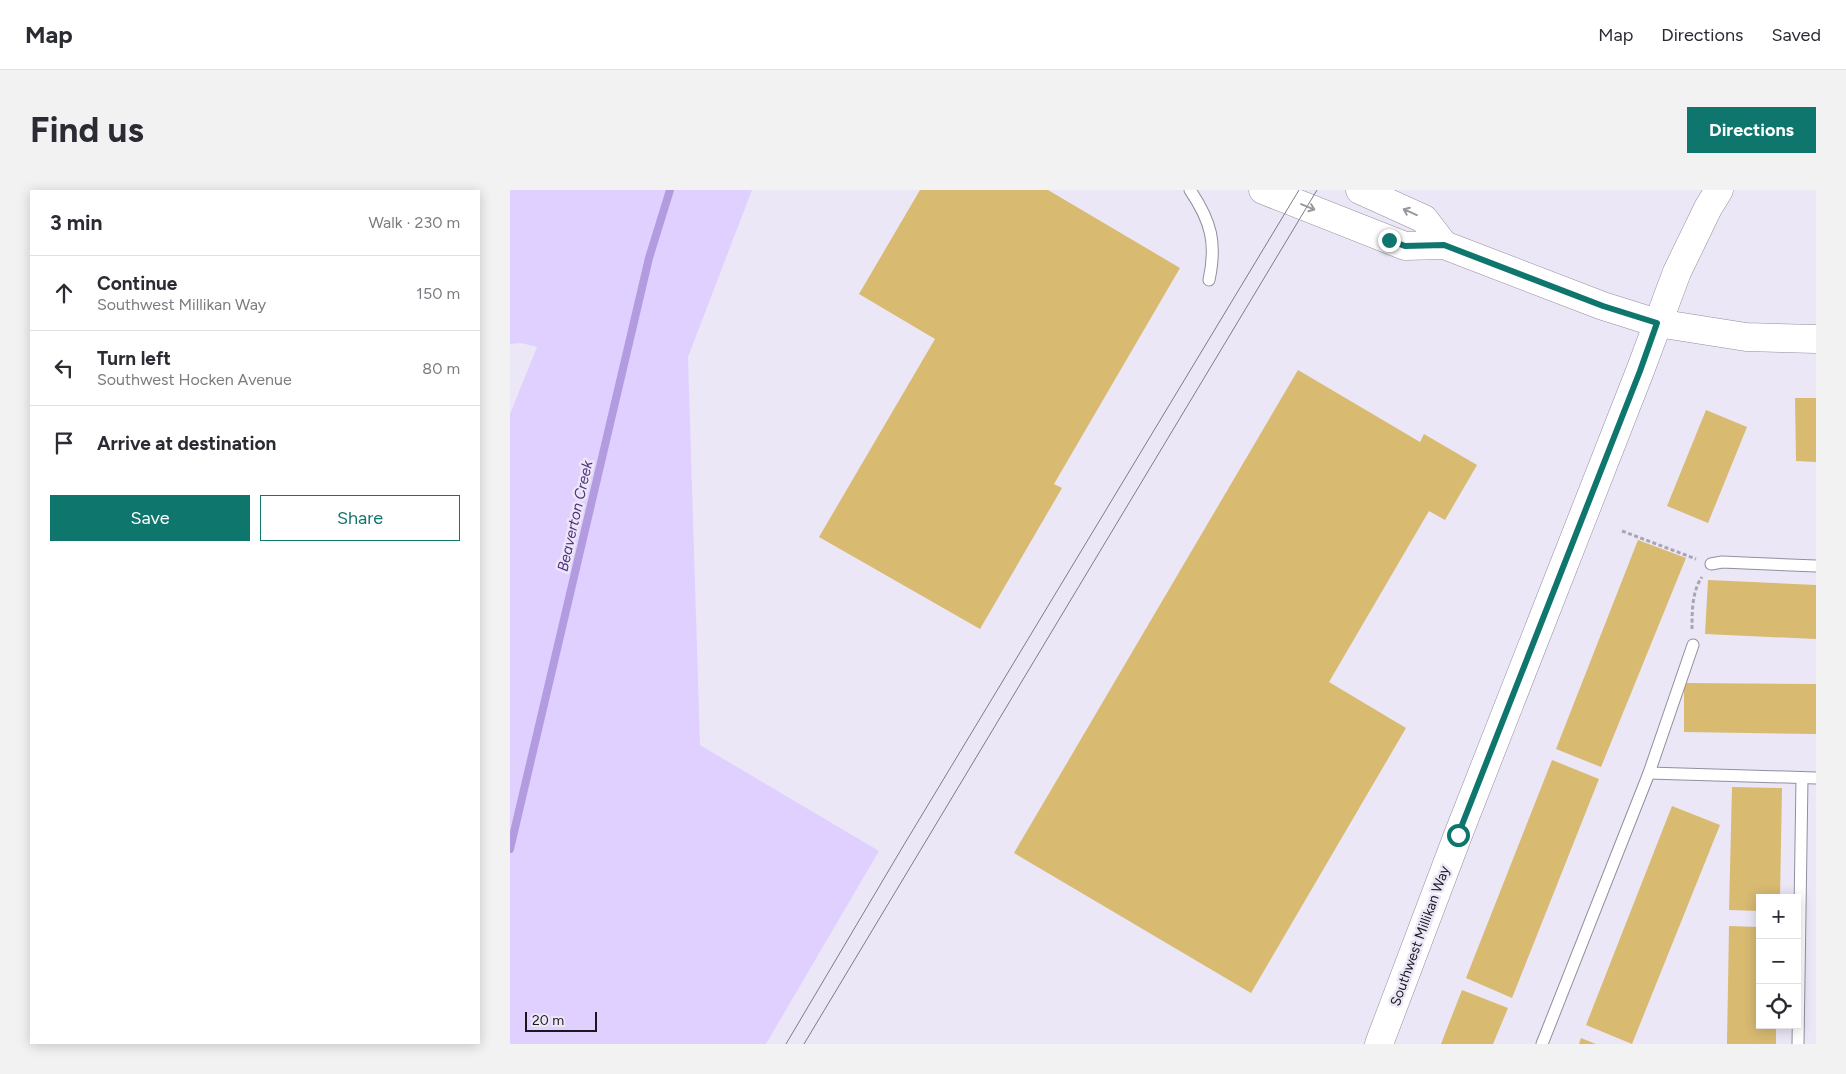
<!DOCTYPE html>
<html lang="en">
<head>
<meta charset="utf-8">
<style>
  :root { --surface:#fff; --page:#f2f2f3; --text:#2b2b33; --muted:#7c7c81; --line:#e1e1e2; --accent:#0f766e }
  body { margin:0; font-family:Figtree,sans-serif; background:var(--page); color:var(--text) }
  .controls { position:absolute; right:15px; bottom:15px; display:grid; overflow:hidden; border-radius:0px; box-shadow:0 2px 12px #0003 }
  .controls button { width:45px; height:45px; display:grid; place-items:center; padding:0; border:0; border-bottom:1px solid var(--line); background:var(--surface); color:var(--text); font:25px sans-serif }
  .scale { position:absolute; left:15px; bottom:12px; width:72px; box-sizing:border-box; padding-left:5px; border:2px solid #1a181e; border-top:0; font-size:14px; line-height:18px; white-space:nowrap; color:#1a181e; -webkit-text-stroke:4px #ece7f7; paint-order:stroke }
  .stop { position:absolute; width:15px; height:15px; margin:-11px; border:4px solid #0f766e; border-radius:50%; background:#fff }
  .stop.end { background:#0f766e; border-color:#fff; box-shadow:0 1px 5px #0008 }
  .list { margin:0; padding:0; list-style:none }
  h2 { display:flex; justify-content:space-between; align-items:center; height:65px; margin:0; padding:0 20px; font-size:21px }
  h2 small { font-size:16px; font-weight:400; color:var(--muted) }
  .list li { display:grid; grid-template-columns:32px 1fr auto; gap:15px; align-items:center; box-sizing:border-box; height:75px; padding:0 20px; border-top:1px solid var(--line) }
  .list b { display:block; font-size:19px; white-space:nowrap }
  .list p { margin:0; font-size:16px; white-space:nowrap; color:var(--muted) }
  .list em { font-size:16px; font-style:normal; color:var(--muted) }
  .actions { display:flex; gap:10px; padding:15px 20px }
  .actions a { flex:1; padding:11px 0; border:1px solid var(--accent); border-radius:0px; text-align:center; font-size:18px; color:var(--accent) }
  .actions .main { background:var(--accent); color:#fff }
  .icon { flex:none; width:28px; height:28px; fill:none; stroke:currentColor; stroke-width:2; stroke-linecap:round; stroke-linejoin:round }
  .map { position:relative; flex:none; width:1306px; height:854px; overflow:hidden; border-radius:0px }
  header { display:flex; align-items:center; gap:30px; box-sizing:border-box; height:70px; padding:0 25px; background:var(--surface); border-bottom:1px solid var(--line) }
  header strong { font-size:24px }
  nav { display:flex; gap:28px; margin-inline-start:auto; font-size:18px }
  .intro { display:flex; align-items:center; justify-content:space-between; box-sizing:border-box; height:120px; padding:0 30px }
  h1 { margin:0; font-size:35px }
  .button { padding:12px 22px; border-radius:0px; background:var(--accent); color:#fff; font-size:18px; font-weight:700 }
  main { display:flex; gap:30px; padding:0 30px }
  aside { flex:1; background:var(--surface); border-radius:0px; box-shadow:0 2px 12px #0003 }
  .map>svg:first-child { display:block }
  .green { fill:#e0d0ff }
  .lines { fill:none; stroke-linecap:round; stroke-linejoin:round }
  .stream { stroke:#b29bde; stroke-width:8 }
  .building { fill:#d8ba71 }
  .service-casing { stroke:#938e9e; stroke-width:13 }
  .tertiary-casing { stroke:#938e9e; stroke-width:29 }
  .path { stroke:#a9a5b2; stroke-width:3; stroke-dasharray:4 2.5; stroke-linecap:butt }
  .service { stroke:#fff; stroke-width:11 }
  .tertiary { stroke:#fff; stroke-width:28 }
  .tram { stroke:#7e7b85; stroke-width:1 }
  .oneway { stroke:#98979a }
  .route { stroke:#0f766e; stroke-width:6 }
  .labels { text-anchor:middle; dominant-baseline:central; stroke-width:5; stroke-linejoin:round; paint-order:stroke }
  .street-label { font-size:14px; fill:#1a181e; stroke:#ece7f7 }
  .water-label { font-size:15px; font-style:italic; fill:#502f7e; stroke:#ece7f7 }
</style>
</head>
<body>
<header>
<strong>Map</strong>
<nav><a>Map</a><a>Directions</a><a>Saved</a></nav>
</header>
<div class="intro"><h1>Find us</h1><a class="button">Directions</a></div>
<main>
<aside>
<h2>3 min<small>Walk · 230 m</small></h2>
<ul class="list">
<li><svg class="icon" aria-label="ahead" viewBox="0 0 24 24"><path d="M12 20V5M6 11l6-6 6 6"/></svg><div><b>Continue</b><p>Southwest Millikan Way</p></div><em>150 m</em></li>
<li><svg class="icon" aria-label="left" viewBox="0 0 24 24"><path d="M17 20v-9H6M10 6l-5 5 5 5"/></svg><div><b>Turn left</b><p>Southwest Hocken Avenue</p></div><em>80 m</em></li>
<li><svg class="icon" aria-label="arrive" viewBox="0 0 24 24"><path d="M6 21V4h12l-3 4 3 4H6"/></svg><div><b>Arrive at destination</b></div></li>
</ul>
<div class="actions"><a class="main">Save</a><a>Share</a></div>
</aside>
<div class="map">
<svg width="1306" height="854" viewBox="0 0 1306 854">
  <rect width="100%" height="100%" fill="#ece7f7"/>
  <!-- green -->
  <polygon class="green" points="0,0 242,0 178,167 190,555 369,661 256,854 0,854 0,224 27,157 11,153 0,154"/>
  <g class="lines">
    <!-- stream -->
    <polyline class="stream" points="0,659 139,68 160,0"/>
  </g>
  <!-- building -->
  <g class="building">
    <polygon points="410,0 538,0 670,78 544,294 552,298 470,439 309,347 425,149 349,104"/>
    <polygon points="788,180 910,252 914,244 967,275 935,330 919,321 819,492 896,538 741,803 504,663"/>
    <polygon points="1285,208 1306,208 1306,272 1286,271"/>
    <polygon points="1196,220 1237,237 1198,333 1157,316"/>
    <polygon points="1128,350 1176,368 1091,577 1046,559"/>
    <polygon points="1198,390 1306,395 1306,449 1195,444"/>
    <polygon points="1174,493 1306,494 1306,544 1174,542"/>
    <polygon points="1042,570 1089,589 1002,808 956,788"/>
    <polygon points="1222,597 1272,598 1270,708 1250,708 1250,721 1219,720"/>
    <polygon points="1162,616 1210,635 1122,854 1076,835"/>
    <polygon points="1219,736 1250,737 1250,835 1266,835 1266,854 1217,854"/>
    <polygon points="952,800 998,818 983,854 931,854"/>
    <polygon points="1071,848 1086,854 1069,854"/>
  </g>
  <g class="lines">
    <!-- service casing -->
    <g class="service-casing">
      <g id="service">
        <path d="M 680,0 C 701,31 707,53 699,90"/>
        <polyline points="1201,374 1212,372 1306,376"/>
        <polyline points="1139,583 1306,588"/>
        <polyline points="1032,854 1139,583 1183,455"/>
        <polyline points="1288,854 1292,588"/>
      </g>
    </g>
    <!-- tertiary casing -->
    <g class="tertiary-casing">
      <g id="tertiary">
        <polyline points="753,0 895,56 934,55 1093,116 1147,133 1236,147 1306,149"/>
        <polyline points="850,0 914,29 934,55"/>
        <polyline points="869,854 948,645 1130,181 1167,82 1198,18 1209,0"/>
      </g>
    </g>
    <!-- path -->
    <g class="path">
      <polyline points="1112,341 1186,369"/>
      <path d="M 1182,439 C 1182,422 1182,401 1192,387"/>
    </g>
    <!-- service -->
    <use href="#service" class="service"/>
    <!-- tertiary -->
    <use href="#tertiary" class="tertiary"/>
    <!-- tram -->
    <g class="tram">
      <polyline points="276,854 392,658 789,0"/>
      <polyline points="294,854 807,0"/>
    </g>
  </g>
  <!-- one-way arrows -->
  <defs><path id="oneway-shaft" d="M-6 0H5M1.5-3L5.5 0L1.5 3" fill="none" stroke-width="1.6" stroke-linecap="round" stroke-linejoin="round" transform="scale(1.25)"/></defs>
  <g class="oneway">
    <use href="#oneway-shaft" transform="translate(798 17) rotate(22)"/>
    <use href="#oneway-shaft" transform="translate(900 22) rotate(-156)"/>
  </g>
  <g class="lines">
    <!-- route -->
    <polyline class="route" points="879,50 895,56 934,55 1093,116 1147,133 1130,181 948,645"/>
  </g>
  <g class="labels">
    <!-- street labels -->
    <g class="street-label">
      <text transform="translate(910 746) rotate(-70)">Southwest Millikan Way</text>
    </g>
    <!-- water labels -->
    <g class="water-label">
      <text transform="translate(65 326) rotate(-77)">Beaverton Creek</text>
    </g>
  </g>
</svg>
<div class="controls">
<button>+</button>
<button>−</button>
<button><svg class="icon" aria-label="locate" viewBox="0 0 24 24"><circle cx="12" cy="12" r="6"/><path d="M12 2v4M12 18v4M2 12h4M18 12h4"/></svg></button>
</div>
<div class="scale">20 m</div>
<div class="stop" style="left:948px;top:645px"></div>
<div class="stop end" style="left:879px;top:50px"></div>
</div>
</main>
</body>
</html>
